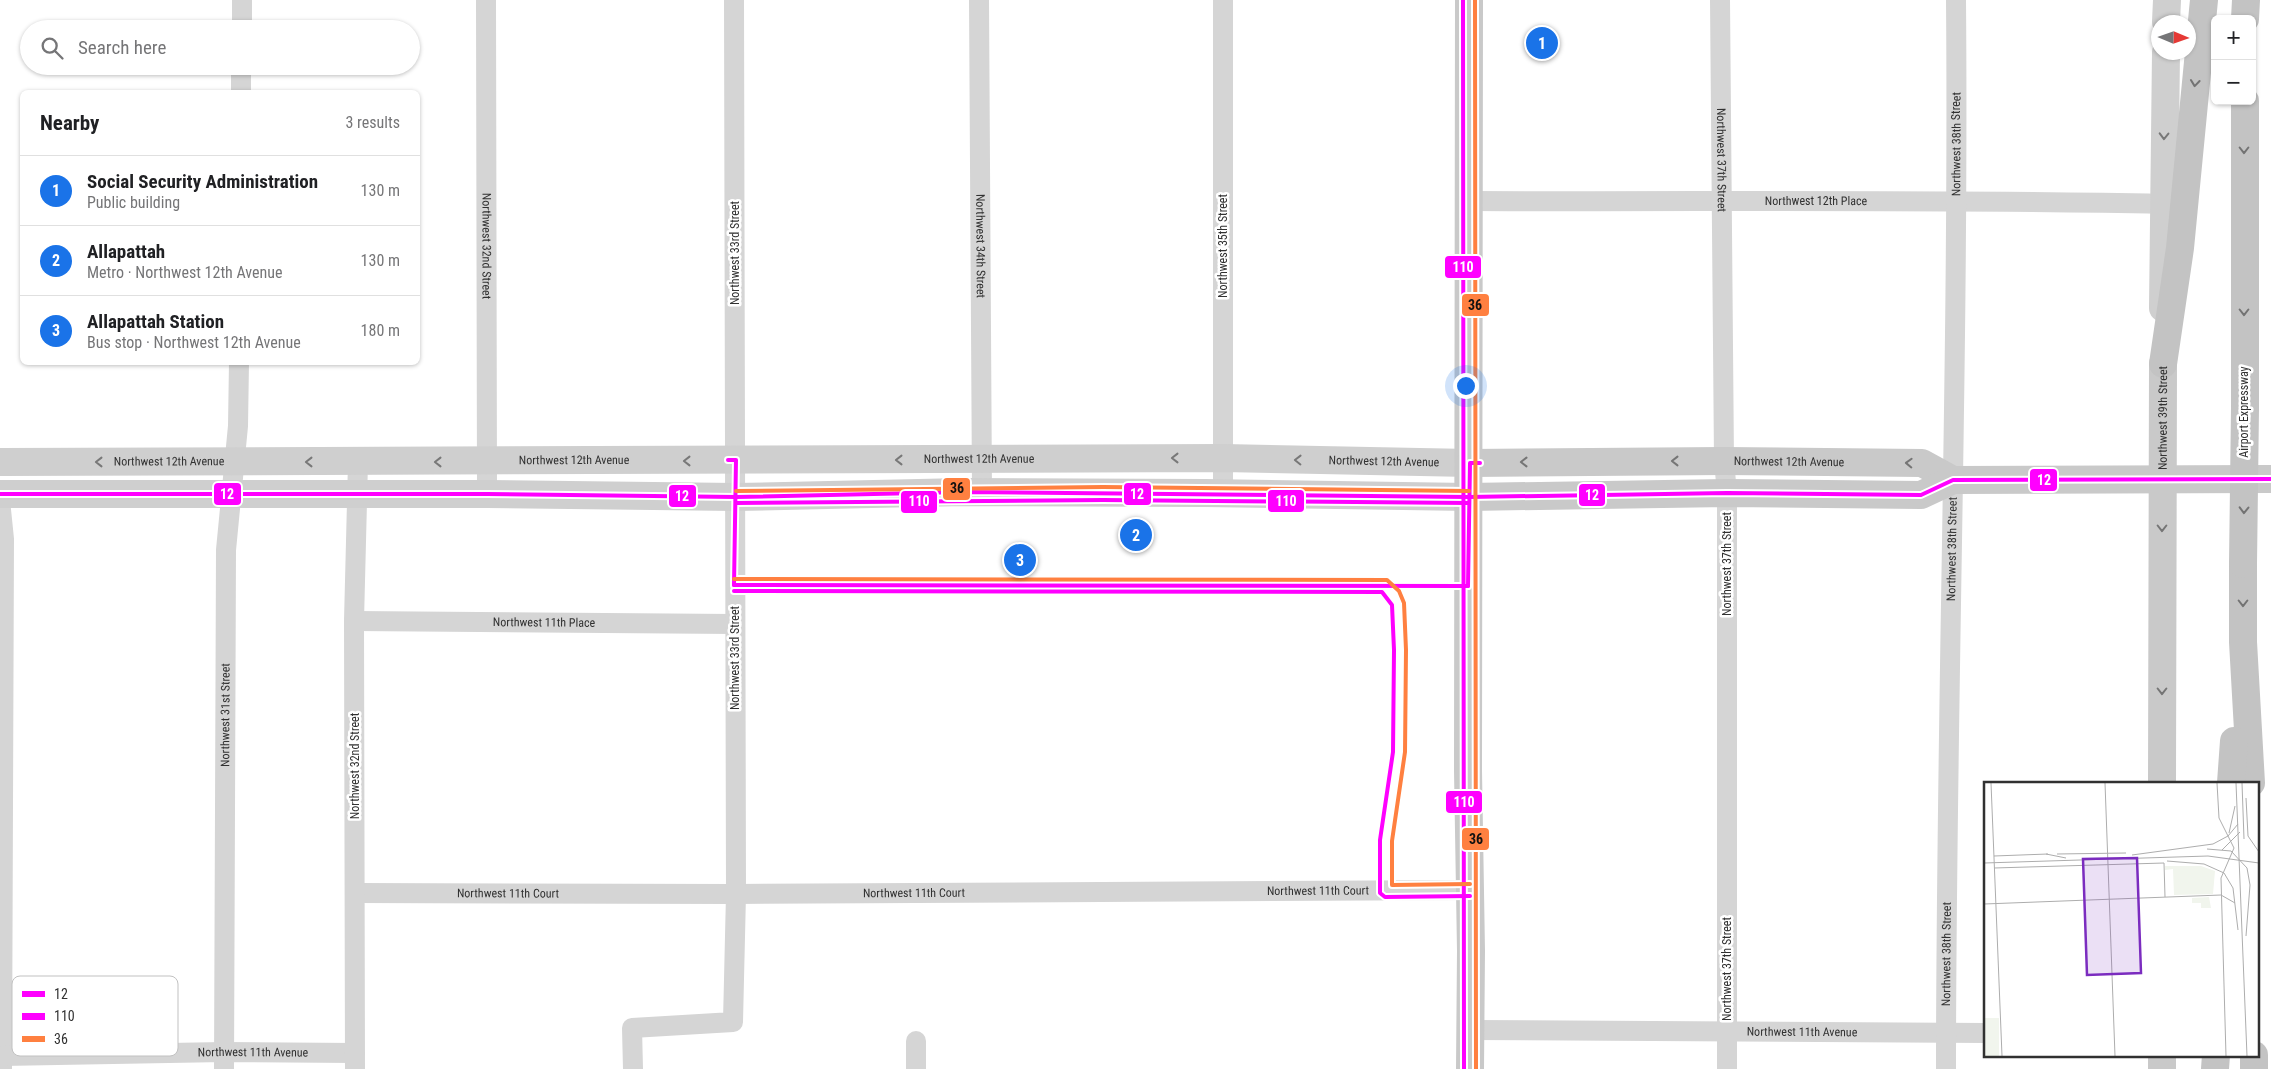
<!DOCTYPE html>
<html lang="en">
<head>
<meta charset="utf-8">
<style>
  :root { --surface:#fff; --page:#f2f2f2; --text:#202124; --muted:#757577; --line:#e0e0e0; --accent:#1a73e8 }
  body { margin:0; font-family:"Roboto Condensed",sans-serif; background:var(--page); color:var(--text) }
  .controls { position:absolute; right:15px; top:15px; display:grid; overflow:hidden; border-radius:8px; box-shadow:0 1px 4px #0004 }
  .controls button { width:45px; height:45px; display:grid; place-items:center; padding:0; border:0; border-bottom:1px solid var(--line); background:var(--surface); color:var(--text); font:25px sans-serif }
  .compass { position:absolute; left:2151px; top:15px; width:45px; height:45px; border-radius:50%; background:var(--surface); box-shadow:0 1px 4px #0004; rotate:92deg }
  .you { position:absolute; left:1465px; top:385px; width:18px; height:18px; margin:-12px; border:4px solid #fff; border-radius:50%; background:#1a73e8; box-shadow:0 0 0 8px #1a73e833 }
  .badge { display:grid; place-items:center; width:32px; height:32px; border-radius:50%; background:var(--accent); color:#fff; font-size:16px; font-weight:700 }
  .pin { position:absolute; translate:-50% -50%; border:2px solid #fff; box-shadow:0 1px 5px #0006 }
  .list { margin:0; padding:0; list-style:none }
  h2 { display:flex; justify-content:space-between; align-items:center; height:65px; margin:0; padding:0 20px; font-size:21px }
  h2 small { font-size:16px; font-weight:400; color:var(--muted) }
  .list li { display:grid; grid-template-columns:32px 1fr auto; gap:15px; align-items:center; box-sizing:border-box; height:70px; padding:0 20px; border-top:1px solid var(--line) }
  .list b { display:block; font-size:19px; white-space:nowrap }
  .list p { margin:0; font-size:16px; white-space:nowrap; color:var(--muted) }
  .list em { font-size:16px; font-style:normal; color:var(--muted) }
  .icon { flex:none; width:28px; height:28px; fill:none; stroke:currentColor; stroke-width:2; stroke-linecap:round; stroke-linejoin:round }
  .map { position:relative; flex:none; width:2271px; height:1069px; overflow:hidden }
  .search { position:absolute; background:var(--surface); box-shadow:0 1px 4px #0004; left:20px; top:20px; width:400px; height:55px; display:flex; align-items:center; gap:12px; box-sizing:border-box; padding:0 18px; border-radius:28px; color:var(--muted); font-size:19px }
  .panel { position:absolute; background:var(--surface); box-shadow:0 1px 4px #0004; left:20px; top:90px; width:400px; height:275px; border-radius:8px }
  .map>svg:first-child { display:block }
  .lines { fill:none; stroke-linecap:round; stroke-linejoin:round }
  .street { stroke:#d5d5d5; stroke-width:20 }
  .secondary { stroke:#cfcfcf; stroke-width:28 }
  .primary { stroke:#c9c9c9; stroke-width:28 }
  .highway { stroke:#c3c3c3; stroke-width:28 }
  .highway-bridge { stroke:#c3c3c3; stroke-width:28 }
  .bus-1-casing { stroke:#fff; stroke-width:8 }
  .bus-2-casing { stroke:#fff; stroke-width:8 }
  .bus-3-casing { stroke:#fff; stroke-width:8 }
  .bus-1 { stroke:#f0f; stroke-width:4 }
  .bus-2 { stroke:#f0f; stroke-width:4 }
  .bus-3 { stroke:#ff8040; stroke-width:4 }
  .oneway { stroke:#737373 }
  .oneway2 { stroke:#787878 }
  .oneway3 { stroke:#757575 }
  .labels { text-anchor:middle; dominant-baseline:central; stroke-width:5; stroke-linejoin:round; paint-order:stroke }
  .street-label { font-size:12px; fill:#313131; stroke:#fff }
  .inset-road { fill:none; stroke:#adadad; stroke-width:1 }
  .view { fill:#7b2cbf; fill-opacity:0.15; stroke:#7b2cbf; stroke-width:2.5 }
  .inset-edge { fill:none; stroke:#313131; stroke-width:2.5 }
  .key { fill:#fff; stroke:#c1c1c1; stroke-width:1 }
  .key-label { font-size:14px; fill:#313131 }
  .line-badge { stroke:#fff; stroke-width:2 }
  .badge-label { font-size:14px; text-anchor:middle; font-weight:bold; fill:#fff }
  .pale-badge-label { font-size:14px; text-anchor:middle; font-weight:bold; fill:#111 }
</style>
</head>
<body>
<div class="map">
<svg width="2271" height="1069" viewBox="0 0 2271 1069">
  <rect width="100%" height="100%" fill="#fff"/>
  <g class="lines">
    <!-- street -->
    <g class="street">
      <path id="s1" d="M 486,0 L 487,494"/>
      <path id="s2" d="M 979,0 L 982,492"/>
      <path id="s3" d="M 1720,0 L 1724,461 L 1727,493 L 1727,1069"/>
      <polyline points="242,29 242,0"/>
      <polyline points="241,92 241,66"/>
      <path id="s4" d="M 1470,201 C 1701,202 1932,199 2162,204"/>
      <polyline points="1223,493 1223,0"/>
      <polyline points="0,500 4,539 2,1069"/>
      <path id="s5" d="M 354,621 L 734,624"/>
      <path id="s6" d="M 356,893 L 736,894 L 1470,890"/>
      <path id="s7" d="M 1471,1030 L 1985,1033"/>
      <path id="s8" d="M 2,1056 L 224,1052 L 355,1053"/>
      <path id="s9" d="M 224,1069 L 226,550 L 238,426 L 239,362"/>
      <polyline points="355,1069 354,621 358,462"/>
      <polyline points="633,1069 632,1028 733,1022 736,894 734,0"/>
      <polyline points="916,1069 916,1041"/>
      <path id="s10" d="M 1946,1069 C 1946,713 1959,356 1956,0"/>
    </g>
    <!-- secondary -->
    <g class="secondary">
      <polyline points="2166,22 2167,0"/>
      <polyline points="2163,308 2166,52"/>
      <path id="s11" d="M 0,462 L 1223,458 L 1470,463"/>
      <polyline points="0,494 487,494 736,497 963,492 1205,493 1469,497"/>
    </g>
    <!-- primary -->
    <g class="primary">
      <polyline points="1469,0 1468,771 1471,951 1470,1069"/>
      <path id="s12" d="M 1470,463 L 1724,461 L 1922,463 L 1953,480"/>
      <polyline points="1469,497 1727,493 1921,495 1953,480 2271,479"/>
      <path id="s13" d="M 2162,783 L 2163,364"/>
      <polyline points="2162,1055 2162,1069"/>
    </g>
    <!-- highway -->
    <g class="highway">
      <polyline points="2245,19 2246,0"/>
      <polyline points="2245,101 2245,408"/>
      <polyline points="2163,364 2180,248 2204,0"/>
      <polyline points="2243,564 2243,642 2251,783"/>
      <polyline points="2231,783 2234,741"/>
      <polyline points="2254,1055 2254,1069"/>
      <polyline points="2215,1069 2216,1055"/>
    </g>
    <!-- highway-bridge -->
    <polyline class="highway-bridge" points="2243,564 2245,408"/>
    <!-- bus-1 casing -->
    <g class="bus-1-casing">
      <g id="bus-1">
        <polyline points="728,460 736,460 734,585"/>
        <polyline points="0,494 487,494 736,497 963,492 1469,497 1727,493 1921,495 1953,480 2271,479"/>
        <polyline points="734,585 1468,586"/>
        <polyline points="1468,586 1470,463 1480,463"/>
      </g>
    </g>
    <!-- bus-2 casing -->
    <g class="bus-2-casing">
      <g id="bus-2">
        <polyline points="1463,0 1464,1069"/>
        <polyline points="736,503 1103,500 1469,503"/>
        <polyline points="734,591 1382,592 1392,605 1394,650 1393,752 1380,840 1380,893 1385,897 1470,896"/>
      </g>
    </g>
    <!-- bus-3 casing -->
    <g class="bus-3-casing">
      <g id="bus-3">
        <polyline points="1475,0 1476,1069"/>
        <polyline points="736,491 1103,487 1469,491"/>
        <polyline points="734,579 1387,580 1399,591 1404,603 1406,650 1405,752 1392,841 1392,885 1470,884"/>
      </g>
    </g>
    <!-- bus-1 -->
    <use href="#bus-1" class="bus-1"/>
    <!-- bus-2 -->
    <use href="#bus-2" class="bus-2"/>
    <!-- bus-3 -->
    <use href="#bus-3" class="bus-3"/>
  </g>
  <!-- one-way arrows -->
  <defs><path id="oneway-chevron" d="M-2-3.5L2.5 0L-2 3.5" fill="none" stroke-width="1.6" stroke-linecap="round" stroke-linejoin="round" transform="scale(1.25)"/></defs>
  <g class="oneway">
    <use href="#oneway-chevron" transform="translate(2195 83) rotate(96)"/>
    <use href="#oneway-chevron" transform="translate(2244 150) rotate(90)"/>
    <use href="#oneway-chevron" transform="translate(2244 312) rotate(90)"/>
    <use href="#oneway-chevron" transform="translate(2244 510) rotate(91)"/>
    <use href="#oneway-chevron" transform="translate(2243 603) rotate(90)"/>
  </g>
  <g class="oneway2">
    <use href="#oneway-chevron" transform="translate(2164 136) rotate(91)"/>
    <use href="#oneway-chevron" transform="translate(1175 458) rotate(180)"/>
    <use href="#oneway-chevron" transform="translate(899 460) rotate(180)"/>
    <use href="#oneway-chevron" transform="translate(1298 460) rotate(-179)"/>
    <use href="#oneway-chevron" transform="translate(687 461) rotate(180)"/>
    <use href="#oneway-chevron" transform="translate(99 462) rotate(180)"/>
    <use href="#oneway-chevron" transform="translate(309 462) rotate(-180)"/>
    <use href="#oneway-chevron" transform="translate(438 462) rotate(180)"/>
  </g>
  <g class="oneway3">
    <use href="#oneway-chevron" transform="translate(1675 461) rotate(180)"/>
    <use href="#oneway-chevron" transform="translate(1524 462) rotate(180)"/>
    <use href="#oneway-chevron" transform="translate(1909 463) rotate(-178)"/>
    <use href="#oneway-chevron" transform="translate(2162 528) rotate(90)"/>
    <use href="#oneway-chevron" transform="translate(2162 691) rotate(90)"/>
  </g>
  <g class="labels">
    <!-- street labels -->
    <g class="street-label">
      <text stroke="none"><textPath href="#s10" startOffset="925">Northwest 38th Street</textPath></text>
      <text stroke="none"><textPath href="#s3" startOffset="160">Northwest 37th Street</textPath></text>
      <text stroke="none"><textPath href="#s4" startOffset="346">Northwest 12th Place</textPath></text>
      <text stroke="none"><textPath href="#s2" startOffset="246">Northwest 34th Street</textPath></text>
      <text transform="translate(1223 246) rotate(-90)">Northwest 35th Street</text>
      <text stroke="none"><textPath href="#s1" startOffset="246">Northwest 32nd Street</textPath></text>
      <text transform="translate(735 253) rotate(-90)">Northwest 33rd Street</text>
      <text transform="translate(2244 412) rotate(-90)">Airport Expressway</text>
      <text stroke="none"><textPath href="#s13" startOffset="365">Northwest 39th Street</textPath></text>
      <text stroke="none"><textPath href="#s11" startOffset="979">Northwest 12th Avenue</textPath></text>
      <text stroke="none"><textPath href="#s11" startOffset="574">Northwest 12th Avenue</textPath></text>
      <text stroke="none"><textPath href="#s11" startOffset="1384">Northwest 12th Avenue</textPath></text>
      <text stroke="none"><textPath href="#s11" startOffset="169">Northwest 12th Avenue</textPath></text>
      <text stroke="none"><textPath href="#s12" startOffset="319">Northwest 12th Avenue</textPath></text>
      <text stroke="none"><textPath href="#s10" startOffset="520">Northwest 38th Street</textPath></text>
      <text transform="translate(1727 564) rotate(-90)">Northwest 37th Street</text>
      <text stroke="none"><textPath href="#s5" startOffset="190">Northwest 11th Place</textPath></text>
      <text transform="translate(735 658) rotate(-90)">Northwest 33rd Street</text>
      <text stroke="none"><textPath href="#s9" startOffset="354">Northwest 31st Street</textPath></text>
      <text transform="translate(355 766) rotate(-90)">Northwest 32nd Street</text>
      <text stroke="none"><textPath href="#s6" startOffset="962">Northwest 11th Court</textPath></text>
      <text stroke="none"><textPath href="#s6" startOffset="152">Northwest 11th Court</textPath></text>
      <text stroke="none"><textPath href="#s6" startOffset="558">Northwest 11th Court</textPath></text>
      <text stroke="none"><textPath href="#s10" startOffset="115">Northwest 38th Street</textPath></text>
      <text transform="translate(1727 969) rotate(-90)">Northwest 37th Street</text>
      <text stroke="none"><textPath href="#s7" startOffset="331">Northwest 11th Avenue</textPath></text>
      <text stroke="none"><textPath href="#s8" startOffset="251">Northwest 11th Avenue</textPath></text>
    </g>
  </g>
  <!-- overview -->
  <g transform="translate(1984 782)">
    <rect width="275" height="275" fill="#fff"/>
    <path d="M 181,84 L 217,84 L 231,89 L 229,112 L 190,113 L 189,87 L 181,88 ZM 225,115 L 227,126 L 217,126 L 217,121 L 208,121 L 208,116 ZM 0,236 L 15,236 L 15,274 L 0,274 Z" fill="#f1f5ed"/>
    <path class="inset-road" d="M 7,1 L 18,274M 121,1 L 131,274M 233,1 L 235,36 L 250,66 L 237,96 L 242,274M 252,1 L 263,274M 258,1 L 260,57M 262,16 L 264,54 L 275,70M 245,51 L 251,24M 223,67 L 247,69 L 263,86 L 266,103 L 262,154M 238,68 L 256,50M 62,72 L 82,76M 73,72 L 142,71M 148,73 L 229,62 L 244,54 L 254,42M 10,74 L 64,72M 183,79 L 220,82 L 240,91 L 249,106 L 254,148M 0,81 L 224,74 L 275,81M 10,86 L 180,81 L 181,115M 0,122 L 237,113 L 251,121"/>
    <path class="view" d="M 153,76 L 157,191 L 103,193 L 99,77 Z"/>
    <rect width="275" height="275" class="inset-edge"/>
  </g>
  <!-- legend -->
  <rect x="12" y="976" width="166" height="80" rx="8" class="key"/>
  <rect x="22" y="991" width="23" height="6" fill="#f0f"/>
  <rect x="22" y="1013" width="23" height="7" fill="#f0f"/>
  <rect x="22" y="1036" width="23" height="6" fill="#ff8040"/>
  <g class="key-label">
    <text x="54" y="999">12</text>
    <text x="54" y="1021">110</text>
    <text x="54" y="1044">36</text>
  </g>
  <g class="line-badge">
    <rect x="1444" y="255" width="38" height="24" rx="5" fill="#f0f"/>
    <rect x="1461" y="293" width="29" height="24" rx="5" fill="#ff8040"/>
    <rect x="2029" y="468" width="29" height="24" rx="5" fill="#f0f"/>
    <rect x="942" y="477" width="29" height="24" rx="5" fill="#ff8040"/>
    <rect x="1123" y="482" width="29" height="24" rx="5" fill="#f0f"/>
    <rect x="213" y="482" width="29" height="24" rx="5" fill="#f0f"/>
    <rect x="1578" y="483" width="28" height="24" rx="5" fill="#f0f"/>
    <rect x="668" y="484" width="29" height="24" rx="5" fill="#f0f"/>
    <rect x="1267" y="489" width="38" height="24" rx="5" fill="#f0f"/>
    <rect x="900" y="490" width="38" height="24" rx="5" fill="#f0f"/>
    <rect x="1445" y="790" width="38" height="24" rx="5" fill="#f0f"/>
    <rect x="1461" y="827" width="29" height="24" rx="5" fill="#ff8040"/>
  </g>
  <g class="badge-label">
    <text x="1463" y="272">110</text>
    <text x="2044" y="485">12</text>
    <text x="1137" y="499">12</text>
    <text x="227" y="499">12</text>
    <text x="1592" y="500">12</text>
    <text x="682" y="501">12</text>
    <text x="1286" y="506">110</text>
    <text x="919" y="506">110</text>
    <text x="1464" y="807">110</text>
  </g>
  <g class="pale-badge-label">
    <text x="1475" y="310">36</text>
    <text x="957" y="493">36</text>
    <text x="1476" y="844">36</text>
  </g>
</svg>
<div class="controls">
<button>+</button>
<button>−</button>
</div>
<svg class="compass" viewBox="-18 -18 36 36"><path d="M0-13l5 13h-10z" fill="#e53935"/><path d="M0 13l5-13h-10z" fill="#757577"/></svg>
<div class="you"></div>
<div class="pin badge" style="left:1542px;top:43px">1</div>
<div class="pin badge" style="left:1136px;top:535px">2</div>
<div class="pin badge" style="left:1020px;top:560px">3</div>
<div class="search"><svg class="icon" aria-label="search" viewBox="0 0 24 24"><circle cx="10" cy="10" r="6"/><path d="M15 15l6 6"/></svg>Search here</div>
<section class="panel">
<h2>Nearby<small>3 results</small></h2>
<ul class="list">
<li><span class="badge">1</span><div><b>Social Security Administration</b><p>Public building</p></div><em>130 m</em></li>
<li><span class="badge">2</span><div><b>Allapattah</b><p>Metro · Northwest 12th Avenue</p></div><em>130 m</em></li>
<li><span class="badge">3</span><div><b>Allapattah Station</b><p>Bus stop · Northwest 12th Avenue</p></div><em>180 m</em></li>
</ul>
</section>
</div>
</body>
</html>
